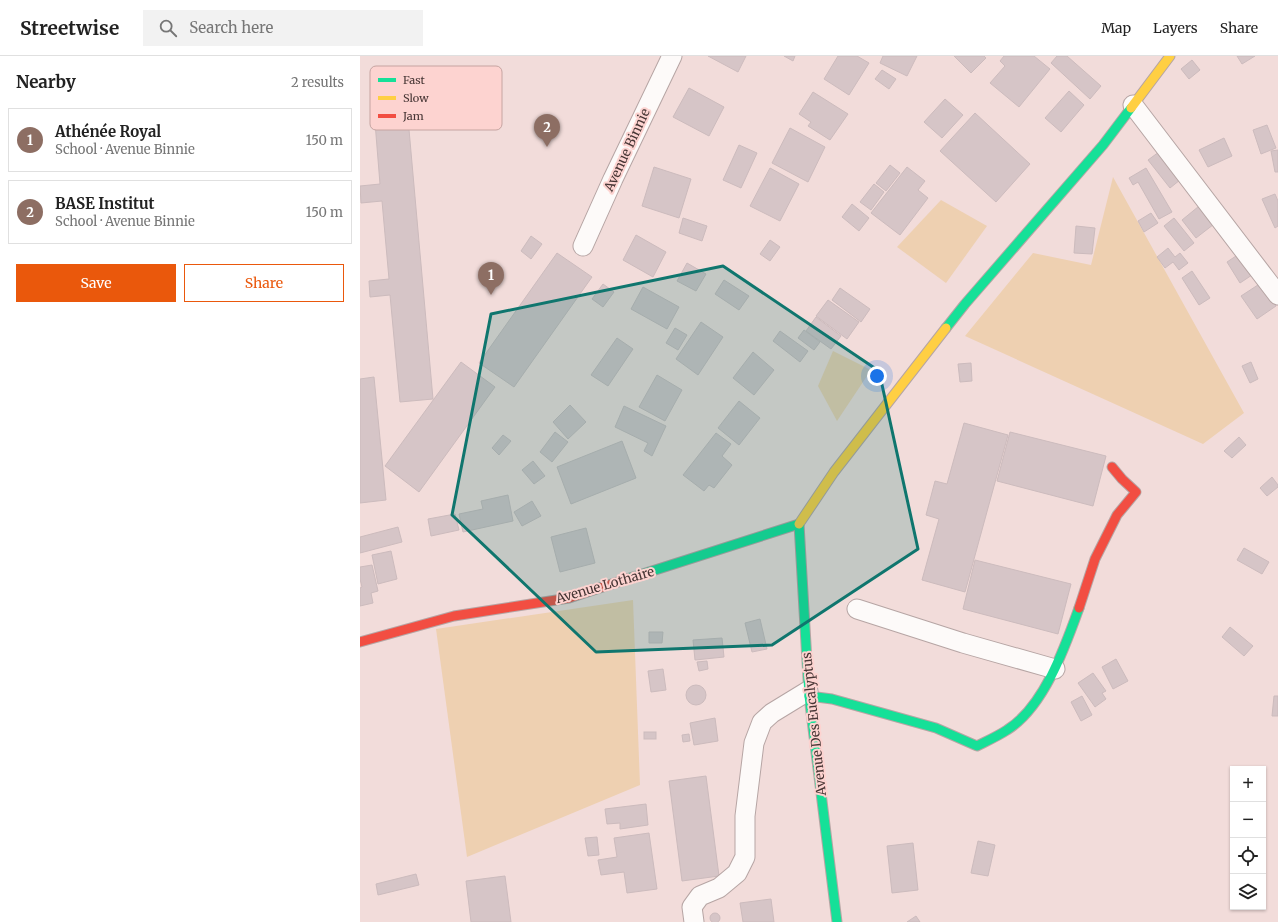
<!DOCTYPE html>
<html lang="en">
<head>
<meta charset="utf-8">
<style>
  :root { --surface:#fff; --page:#f2f2f2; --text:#222; --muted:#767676; --line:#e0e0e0; --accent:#ea580c }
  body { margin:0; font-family:Merriweather,serif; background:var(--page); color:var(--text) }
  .controls { position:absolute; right:12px; bottom:12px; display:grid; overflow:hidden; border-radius:0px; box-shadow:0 1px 3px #0004 }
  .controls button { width:36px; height:36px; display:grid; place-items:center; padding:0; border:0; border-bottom:1px solid var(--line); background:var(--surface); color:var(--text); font:20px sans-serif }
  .you { position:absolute; left:517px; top:320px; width:14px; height:14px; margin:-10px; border:3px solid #fff; border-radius:50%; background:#1a73e8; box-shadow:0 0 0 6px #1a73e833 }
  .badge { display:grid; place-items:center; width:26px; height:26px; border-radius:50%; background:var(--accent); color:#fff; font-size:13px; font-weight:700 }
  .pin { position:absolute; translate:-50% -33px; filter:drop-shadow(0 1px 2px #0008) }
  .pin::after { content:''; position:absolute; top:21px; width:14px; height:12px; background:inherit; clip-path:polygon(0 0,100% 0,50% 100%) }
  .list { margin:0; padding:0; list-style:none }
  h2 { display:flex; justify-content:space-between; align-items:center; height:52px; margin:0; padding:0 16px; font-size:17px }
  h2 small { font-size:13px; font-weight:400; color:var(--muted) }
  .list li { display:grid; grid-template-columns:26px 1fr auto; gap:12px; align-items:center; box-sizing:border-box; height:64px; margin:0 8px 8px; padding:0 8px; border:1px solid var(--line); border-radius:0px }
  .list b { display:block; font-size:15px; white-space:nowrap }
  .list p { margin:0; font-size:13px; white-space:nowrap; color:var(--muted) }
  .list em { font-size:13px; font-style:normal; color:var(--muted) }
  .actions { display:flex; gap:8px; padding:12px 16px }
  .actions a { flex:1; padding:9px 0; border:1px solid var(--accent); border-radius:0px; text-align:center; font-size:14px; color:var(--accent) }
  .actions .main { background:var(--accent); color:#fff }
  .icon { flex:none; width:22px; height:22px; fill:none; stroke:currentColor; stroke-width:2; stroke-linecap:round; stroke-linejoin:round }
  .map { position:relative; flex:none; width:918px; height:866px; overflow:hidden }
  header { display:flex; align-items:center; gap:24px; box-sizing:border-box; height:56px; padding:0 20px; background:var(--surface); border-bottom:1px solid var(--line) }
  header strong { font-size:19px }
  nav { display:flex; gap:22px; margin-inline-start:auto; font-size:14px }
  .search { width:280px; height:36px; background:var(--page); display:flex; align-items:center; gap:10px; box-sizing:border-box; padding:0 14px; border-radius:0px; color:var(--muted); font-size:15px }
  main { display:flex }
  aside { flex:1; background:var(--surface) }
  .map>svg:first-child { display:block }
  .green { fill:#eed0b1 }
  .building { fill:#d6c5c7; stroke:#ccbbbd }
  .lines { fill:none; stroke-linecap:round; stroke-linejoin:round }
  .street-casing { stroke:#b6a5a4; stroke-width:21 }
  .fast-casing { stroke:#b6a5a4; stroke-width:11 }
  .slow-casing { stroke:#b6a5a4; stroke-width:11 }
  .jam-casing { stroke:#b6a5a4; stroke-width:11 }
  .street { stroke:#fdfaf9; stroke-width:19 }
  .fast { stroke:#16e098; stroke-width:9 }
  .slow { stroke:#ffcf43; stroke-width:9 }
  .jam { stroke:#f24e42; stroke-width:9 }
  .marked { fill:#0f766e; fill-opacity:0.2; stroke:#0f766e; stroke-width:3; stroke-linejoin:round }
  .labels { text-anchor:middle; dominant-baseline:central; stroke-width:4; stroke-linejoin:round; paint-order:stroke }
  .street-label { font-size:13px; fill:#463534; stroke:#fdd3d0 }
  .key { fill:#fdd3d0; stroke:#c6a4a1; stroke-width:1 }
  .key-label { font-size:11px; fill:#463534 }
</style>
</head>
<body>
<header>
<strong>Streetwise</strong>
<div class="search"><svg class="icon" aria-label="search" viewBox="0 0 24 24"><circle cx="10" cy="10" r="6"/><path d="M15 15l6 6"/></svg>Search here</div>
<nav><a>Map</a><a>Layers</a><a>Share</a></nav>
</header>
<main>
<aside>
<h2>Nearby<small>2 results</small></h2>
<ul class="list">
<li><span class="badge" style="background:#8d6e63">1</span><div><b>Athénée Royal</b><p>School · Avenue Binnie</p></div><em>150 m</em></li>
<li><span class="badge" style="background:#8d6e63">2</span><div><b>BASE Institut</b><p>School · Avenue Binnie</p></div><em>150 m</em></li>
</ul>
<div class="actions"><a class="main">Save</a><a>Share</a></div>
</aside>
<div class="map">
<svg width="918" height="866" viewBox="0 0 918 866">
  <rect width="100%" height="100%" fill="#f2dcda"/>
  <!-- green -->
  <g class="green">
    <polygon points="753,121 884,357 843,388 605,280 673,197 731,209"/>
    <polygon points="581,144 627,170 586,227 537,191"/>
    <polygon points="473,295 511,314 477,365 458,330"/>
    <polygon points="273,544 280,729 107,801 76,573"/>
  </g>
  <!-- building -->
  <g class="building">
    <polygon points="348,0 386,0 378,16"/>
    <polygon points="424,0 435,0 433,5"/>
    <polygon points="478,0 497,0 509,7 489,39 464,23"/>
    <polygon points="523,0 557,0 547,20 520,7"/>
    <polygon points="594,0 624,0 626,2 611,17"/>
    <polygon points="644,0 674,0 690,13 659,51 630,27 645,10 640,5"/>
    <polygon points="697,0 707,0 741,30 730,43 691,7"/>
    <polygon points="877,0 895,0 882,8"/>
    <polygon points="832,4 840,14 829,23 821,13"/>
    <polygon points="522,14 536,23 529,33 515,23"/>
    <polygon points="329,32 364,51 349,80 313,61"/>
    <polygon points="709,35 724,49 701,76 685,62"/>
    <polygon points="453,36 488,58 470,84 448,70 451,66 439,58"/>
    <polygon points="585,43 603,59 582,82 564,66"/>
    <polygon points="47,51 73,343 40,346 30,239 10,241 9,225 29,223 22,145 1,147 0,130 20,128 14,54"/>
    <polygon points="615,57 670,108 636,146 580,95"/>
    <polygon points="907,69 916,92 901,98 893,74"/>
    <polygon points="430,72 465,91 448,126 412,107"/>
    <polygon points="864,82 872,100 848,111 839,94"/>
    <polygon points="379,89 397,97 381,132 363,124"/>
    <polygon points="803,93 825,120 810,132 788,104"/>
    <polygon points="918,94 918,116 915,116 911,95"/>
    <polygon points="530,109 540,117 526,135 516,127"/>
    <polygon points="294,111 331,123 319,162 282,150"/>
    <polygon points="547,111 565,125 558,134 568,142 540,179 511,157"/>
    <polygon points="410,112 439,128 420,165 390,150"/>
    <polygon points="786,112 812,156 799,163 778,126 773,129 769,122"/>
    <polygon points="514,128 524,136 511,154 500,146"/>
    <polygon points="915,138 918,145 918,170 915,172 902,143"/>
    <polygon points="844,146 858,165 836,182 822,164"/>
    <polygon points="492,148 509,162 499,175 482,161"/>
    <polygon points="791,157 798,167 784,176 778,165"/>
    <polygon points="323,162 347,170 342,185 319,177"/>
    <polygon points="814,162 834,187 824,195 804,170"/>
    <polygon points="716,170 735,172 732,198 714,197"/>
    <polygon points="276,179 306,196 293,221 263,204"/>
    <polygon points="171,180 182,188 171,203 161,195"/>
    <polygon points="410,184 420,191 410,205 400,198"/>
    <polygon points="808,192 815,201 820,197 828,207 819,214 813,206 805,212 797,201"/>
    <polygon points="882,196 895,217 880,227 867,206"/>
    <polygon points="197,197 232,221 154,331 119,307"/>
    <polygon points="327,207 346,218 336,235 317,225"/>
    <polygon points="832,215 850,242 839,249 822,222"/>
    <polygon points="364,224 389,240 379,254 355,238"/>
    <polygon points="901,227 916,250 897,263 881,240"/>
    <polygon points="243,228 254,236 243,251 232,243"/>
    <polygon points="283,231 319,251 307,273 271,253"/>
    <polygon points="480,232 510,253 501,266 472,244"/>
    <polygon points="468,244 499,266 487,283 456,260"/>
    <polygon points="456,261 481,280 471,293 446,275"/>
    <polygon points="341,266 363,281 338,319 316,303"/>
    <polygon points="315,272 327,279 318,294 306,287"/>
    <polygon points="444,274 460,286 454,294 438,282"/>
    <polygon points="420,275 448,295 440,306 413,285"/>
    <polygon points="257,282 273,293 248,330 231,319"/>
    <polygon points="393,296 414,314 394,339 373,322"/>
    <polygon points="101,306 135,331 59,436 25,410"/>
    <polygon points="891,306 898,323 890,327 882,310"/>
    <polygon points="611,307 612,325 600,326 598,308"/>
    <polygon points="297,319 322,334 305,365 279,351"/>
    <polygon points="14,321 26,444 0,447 0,323"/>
    <polygon points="379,345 400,362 379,389 358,372"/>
    <polygon points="210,349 226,366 208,383 193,366"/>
    <polygon points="264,350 306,370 292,400 284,395 288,387 255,371"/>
    <polygon points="604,367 648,379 605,536 562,524 579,463 566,459 575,425 587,428"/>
    <polygon points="195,376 208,386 192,406 180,396"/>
    <polygon points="650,376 746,400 733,450 637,425"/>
    <polygon points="356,377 371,388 362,400 372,409 354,432 349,429 344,435 323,419"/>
    <polygon points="143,379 151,385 139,399 132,392"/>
    <polygon points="879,381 886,389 872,402 864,395"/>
    <polygon points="262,385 276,422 211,448 197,411"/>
    <polygon points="173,405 185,420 174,428 162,414"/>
    <polygon points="912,421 918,429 918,431 907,440 900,432"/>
    <polygon points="148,439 153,465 103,476 99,458 123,453 121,445"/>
    <polygon points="172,445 181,460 162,470 154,456"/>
    <polygon points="95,458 99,474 71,480 68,463"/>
    <polygon points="38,471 42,486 0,497 0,481"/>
    <polygon points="226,472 235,507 200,516 191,481"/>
    <polygon points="884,492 909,506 902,518 877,504"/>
    <polygon points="31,495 37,523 18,528 12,499"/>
    <polygon points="615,504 711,528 698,578 603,553"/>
    <polygon points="12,509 18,535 11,537 13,547 0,550 0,532 2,531 0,523 0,511"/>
    <polygon points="400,563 407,593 392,596 385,567"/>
    <polygon points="870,571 893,590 884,600 862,581"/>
    <polygon points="289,576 303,576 302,587 289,587"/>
    <polygon points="362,582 364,601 335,604 333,584"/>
    <polygon points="756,603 768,625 753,633 742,611"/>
    <polygon points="347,605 348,613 339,615 337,606"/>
    <polygon points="303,613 306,634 291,636 288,615"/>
    <polygon points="733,617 746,635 742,637 746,643 735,651 718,627"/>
    <circle cx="336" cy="639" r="10"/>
    <polygon points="722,640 732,659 721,665 711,646"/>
    <polygon points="914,640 918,640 918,660 912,660"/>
    <polygon points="355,662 358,685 334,689 330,667"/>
    <rect x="284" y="676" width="12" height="7"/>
    <polygon points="329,678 330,685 323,686 322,679"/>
    <polygon points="346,720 359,820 322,825 309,725"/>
    <polygon points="286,748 288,769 260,773 260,767 247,768 245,753"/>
    <polygon points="289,777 297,833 267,837 264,816 241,819 238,804 257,801 254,782"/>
    <polygon points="237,781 239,799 228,800 225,782"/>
    <polygon points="618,785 635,789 628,820 611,817"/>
    <polygon points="553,787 558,834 532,837 527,790"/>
    <polygon points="56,818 59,829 18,839 16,828"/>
    <polygon points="145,820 151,866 111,866 106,825"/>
    <polygon points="411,843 414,866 383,866 380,847"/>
    <circle cx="355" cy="862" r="5"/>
    <polygon points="556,860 560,866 547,866"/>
  </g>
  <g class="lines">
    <!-- street casing -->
    <g class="street-casing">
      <g id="street">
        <polyline points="773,49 918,239"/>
        <polyline points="223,190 253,123 312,0"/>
        <polyline points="497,553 603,587 695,613"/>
        <polyline points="334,866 332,851 340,840 359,832 377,817 385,801 385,760 394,687 402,666 412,657 448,635"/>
      </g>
    </g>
    <!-- fast casing -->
    <g class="fast-casing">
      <g id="fast">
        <polyline points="586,272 605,248 743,89 771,52"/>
        <polyline points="439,468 449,640 477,866"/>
        <polyline points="267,523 439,468"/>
        <path d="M 449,640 L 472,643 L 576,672 L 617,690 C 627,685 638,680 647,674 C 684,651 705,591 719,552"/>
      </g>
    </g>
    <!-- slow casing -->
    <g class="slow-casing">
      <g id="slow">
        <polyline points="771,52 810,0"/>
        <polyline points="439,468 474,416 586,272"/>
      </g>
    </g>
    <!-- jam casing -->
    <g class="jam-casing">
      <g id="jam">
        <polyline points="719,552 735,503 757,459 776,436 762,423 752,411"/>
        <polyline points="0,586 94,560 209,542 267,523"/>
      </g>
    </g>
    <!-- street -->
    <use href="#street" class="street"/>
    <!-- fast -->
    <use href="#fast" class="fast"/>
    <!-- slow -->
    <use href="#slow" class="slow"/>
    <!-- jam -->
    <use href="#jam" class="jam"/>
  </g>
  <!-- marked area -->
  <path class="marked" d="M 363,210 L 519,315 L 558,493 L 412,589 L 236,596 L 92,459 L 131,258 Z"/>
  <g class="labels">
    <!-- street labels -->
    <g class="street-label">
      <text transform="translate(267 94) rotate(-65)">Avenue Binnie</text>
      <text transform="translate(245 529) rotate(-16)">Avenue Lothaire</text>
      <text transform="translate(454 668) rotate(-96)">Avenue Des Eucalyptus</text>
    </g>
  </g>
  <!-- legend -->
  <rect x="10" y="10" width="132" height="64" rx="6" class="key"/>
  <rect x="18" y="22" width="18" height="4" fill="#16e098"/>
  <rect x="18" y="40" width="18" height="4" fill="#ffcf43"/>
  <rect x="18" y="58" width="18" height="4" fill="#f24e42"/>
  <g class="key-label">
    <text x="43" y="28">Fast</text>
    <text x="43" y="46">Slow</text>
    <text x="43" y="64">Jam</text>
  </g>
</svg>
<div class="controls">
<button>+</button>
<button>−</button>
<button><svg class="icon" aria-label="locate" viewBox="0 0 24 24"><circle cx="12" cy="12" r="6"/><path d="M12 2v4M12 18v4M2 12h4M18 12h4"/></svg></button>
<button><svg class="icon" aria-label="layers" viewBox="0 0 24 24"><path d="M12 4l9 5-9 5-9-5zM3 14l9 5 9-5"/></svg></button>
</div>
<div class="you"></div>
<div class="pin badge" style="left:131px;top:239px;background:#8d6e63">1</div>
<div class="pin badge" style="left:187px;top:91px;background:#8d6e63">2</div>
</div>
</main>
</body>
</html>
